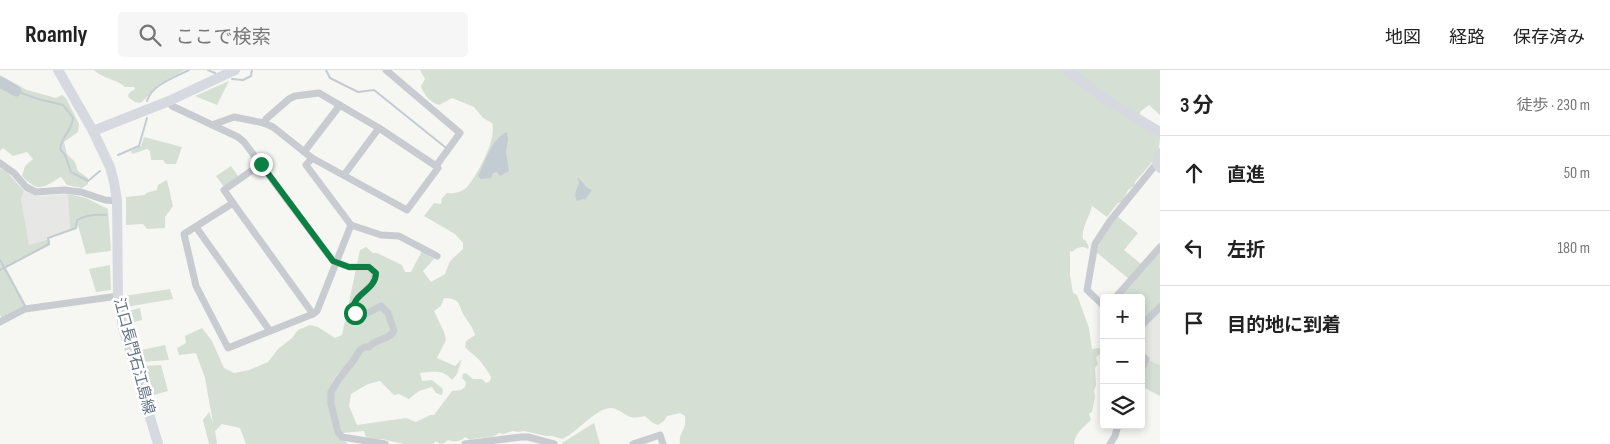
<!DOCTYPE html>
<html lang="ja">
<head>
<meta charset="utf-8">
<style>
  :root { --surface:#fff; --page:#f6f6f6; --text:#222; --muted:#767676; --line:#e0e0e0 }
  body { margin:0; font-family:"Sofia Sans Condensed","Noto Sans JP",sans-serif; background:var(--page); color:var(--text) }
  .controls { position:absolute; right:15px; bottom:15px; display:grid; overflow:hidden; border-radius:5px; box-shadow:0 2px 8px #0003 }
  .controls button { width:45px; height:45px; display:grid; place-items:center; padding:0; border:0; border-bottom:1px solid var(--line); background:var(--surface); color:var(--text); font:25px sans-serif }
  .stop { position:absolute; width:15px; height:15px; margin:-11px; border:4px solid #0b8043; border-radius:50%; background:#fff }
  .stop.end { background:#0b8043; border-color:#fff; box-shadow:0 1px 5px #0008 }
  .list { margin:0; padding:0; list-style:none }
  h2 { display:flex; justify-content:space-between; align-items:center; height:65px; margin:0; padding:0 20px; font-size:21px }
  h2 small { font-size:16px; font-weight:400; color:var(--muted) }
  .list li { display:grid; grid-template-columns:32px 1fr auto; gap:15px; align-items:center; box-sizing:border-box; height:75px; padding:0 20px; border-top:1px solid var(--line) }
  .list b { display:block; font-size:19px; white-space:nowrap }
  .list em { font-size:16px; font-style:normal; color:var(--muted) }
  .icon { flex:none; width:28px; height:28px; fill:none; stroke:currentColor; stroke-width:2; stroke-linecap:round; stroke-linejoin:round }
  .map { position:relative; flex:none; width:1160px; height:374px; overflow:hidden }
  header { display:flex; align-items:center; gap:30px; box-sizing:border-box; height:70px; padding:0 25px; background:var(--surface); border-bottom:1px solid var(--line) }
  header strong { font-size:24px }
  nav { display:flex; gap:28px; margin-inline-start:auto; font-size:18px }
  .search { width:350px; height:45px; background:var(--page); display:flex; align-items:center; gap:12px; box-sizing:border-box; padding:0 18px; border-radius:5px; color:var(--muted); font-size:19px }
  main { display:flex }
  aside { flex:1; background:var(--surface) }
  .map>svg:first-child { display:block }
  .built { fill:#e7e7e6 }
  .green { fill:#d6dfd3; fill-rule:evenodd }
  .water { fill:#c3ccd3 }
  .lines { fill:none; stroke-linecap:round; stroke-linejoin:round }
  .stream { stroke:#c3ccd3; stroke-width:2 }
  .river { stroke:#c3ccd3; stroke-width:11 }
  .street { stroke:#c8cbcf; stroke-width:7 }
  .secondary { stroke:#d6d9df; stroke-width:10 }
  .route { stroke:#0b8043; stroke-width:6 }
  .labels { text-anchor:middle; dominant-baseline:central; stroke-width:5; stroke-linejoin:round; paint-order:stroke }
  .street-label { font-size:15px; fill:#627187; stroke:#fff }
</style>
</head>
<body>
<header>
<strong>Roamly</strong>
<div class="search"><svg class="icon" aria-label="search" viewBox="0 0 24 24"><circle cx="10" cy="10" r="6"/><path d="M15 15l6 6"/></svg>ここで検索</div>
<nav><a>地図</a><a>経路</a><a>保存済み</a></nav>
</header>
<main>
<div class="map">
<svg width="1160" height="374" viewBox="0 0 1160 374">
  <rect width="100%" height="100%" fill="#f6f7f3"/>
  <!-- built -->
  <g class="built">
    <polygon points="24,121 37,126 68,124 70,161 29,176 21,129"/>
    <polygon points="1160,239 1160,295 1149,290 1141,282 1141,258"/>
  </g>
  <!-- green -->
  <g class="green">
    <path d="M 94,0 L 185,0 C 176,5 165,9 157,16 C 151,21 146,30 140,33 L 135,32 L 128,27 L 129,23 L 135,19 L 134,17 L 125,17 C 117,9 103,9 94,0 Z"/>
    <path d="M 420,0 L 1160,0 L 1160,45 L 1149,35 L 1141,41 L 1136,51 L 1160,66 C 1160,88 1148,96 1135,112 L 1134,116 L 1128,120 L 1123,131 L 1118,133 L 1107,147 L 1092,136 C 1090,146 1081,158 1083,169 L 1086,171 L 1089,177 L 1088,179 C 1081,175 1077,178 1072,182 L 1070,181 L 1070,205 L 1073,223 L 1077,225 L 1089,258 L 1092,279 L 1098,278 L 1101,279 L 1102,283 L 1096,287 L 1098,294 L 1095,298 L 1096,315 L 1094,321 L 1095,327 L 1092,342 L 1089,344 L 1091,350 C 1084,357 1075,363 1074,374 L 680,374 C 678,362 687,361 685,346 L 680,343 L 667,346 L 664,351 L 658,355 L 653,353 L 645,346 C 641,347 634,348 630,347 C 623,344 619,339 612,338 C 595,338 577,363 562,369 L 552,366 L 546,366 L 524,361 L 518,362 L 513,361 L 503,364 L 499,363 C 490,370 481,366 470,370 L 465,367 C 460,372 455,372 448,370 L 444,373 L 440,374 L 436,371 L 433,374 L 404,374 L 382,369 L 376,370 L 366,367 L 364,361 L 342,363 L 334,337 L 334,321 L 350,294 C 344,299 336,304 333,311 C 327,322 334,358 339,369 L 345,371 L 348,374 L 246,374 L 240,358 L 222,354 L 215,361 L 217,374 L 209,374 L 203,350 L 209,342 L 213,353 L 205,308 L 196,283 L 179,285 L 177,278 L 186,273 L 185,266 L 202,258 L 212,271 L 224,298 L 234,303 L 249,300 L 268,292 L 278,279 L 292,268 L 298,260 L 310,255 L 318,257 L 335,268 L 342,265 L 360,180 L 366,177 L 373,183 L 377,183 L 402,195 L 405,202 L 411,202 L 422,181 L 434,189 L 423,201 L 431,212 L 445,204 L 450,191 L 463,179 L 463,173 L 455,164 L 424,146 L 434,133 L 441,134 L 442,128 L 447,123 C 454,124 463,122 468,116 C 478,103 497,70 492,53 L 483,48 L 474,37 L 452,28 L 439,35 C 431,33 423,24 421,16 L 425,9 ZM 444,228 C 463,229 457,235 465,247 C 470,255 472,256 475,265 L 466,271 L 465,277 C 468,281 471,282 475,286 C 481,291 488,301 491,307 L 490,311 L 486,313 L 482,309 L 473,309 L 466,303 L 463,304 L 462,308 L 466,312 L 465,317 L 461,320 L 452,321 L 434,345 L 430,345 L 416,352 L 406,348 L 357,355 L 349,336 L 351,324 L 368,314 L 380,311 L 394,325 L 399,324 L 409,329 L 419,321 L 432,317 L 436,323 L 442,325 L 443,319 L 432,310 L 422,311 L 420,303 C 432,302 443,299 452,310 L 457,304 L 462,289 L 455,296 L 437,288 L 446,270 L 444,262 L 434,241 L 441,236 Z"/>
    <path d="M 0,5 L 27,20 L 56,28 L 62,25 L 66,28 L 79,54 L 78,62 L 64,72 L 67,84 L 75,92 L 78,101 L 88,108 L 88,114 L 82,118 L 67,115 L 61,107 C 42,118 39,123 22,106 L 25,96 L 33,89 L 27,82 L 13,86 L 3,78 L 0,81 Z"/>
    <polygon points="229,11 217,35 195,26"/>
    <polygon points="144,67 182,77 176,94 166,94 163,90 151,90 150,81 147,79 132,84 131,81 141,76"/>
    <polygon points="231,96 238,106 224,117 216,106"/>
    <polygon points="0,98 7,102 24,121 21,129 29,175 49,169 50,175 6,198 26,235 2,248 0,245"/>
    <polygon points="167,110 173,136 165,147 165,158 147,159 143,154 126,155 126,127 145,125 146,123 157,120 158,115"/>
    <polygon points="68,124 86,128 108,139 111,181 86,184 78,155 76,159 70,161"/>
    <polygon points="1117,146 1138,163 1124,180 1141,194 1129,209 1096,182 1100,173"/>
    <polygon points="1160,180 1160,234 1141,253 1141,228 1119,228"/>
    <polygon points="110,195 111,220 96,222 89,199"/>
    <polygon points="170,219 173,229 126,237 124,226"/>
    <polygon points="140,238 142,250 129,253 127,241"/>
    <polygon points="165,275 169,290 140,292 137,281"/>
    <polygon points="1149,290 1160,295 1160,326 1141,316 1141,308"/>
    <polygon points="161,295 168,321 151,326 142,296"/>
    <polygon points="594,353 600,374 563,374 562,373"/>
  </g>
  <!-- water -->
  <g class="water">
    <path d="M 507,62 L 508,69 L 506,82 L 509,101 L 500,106 L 497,102 L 493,103 L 491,108 L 481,109 L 478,106 C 485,92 492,68 507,62 Z"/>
    <path d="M 577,107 C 583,111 586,119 592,120 L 585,130 L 583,129 L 577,131 C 573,124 577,120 579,113 Z"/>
  </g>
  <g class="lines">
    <!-- stream -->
    <g class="stream">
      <polyline points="208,0 215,3"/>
      <polyline points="326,0 330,8 358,22 374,20 445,77"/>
      <polyline points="232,9 243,10 251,6 252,0"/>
      <path d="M 16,21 L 38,29 L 63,35 L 73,48 C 71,63 62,65 60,79 L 65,85 L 71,102 L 88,111 L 100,101"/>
      <path d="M 147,31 C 151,15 175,7 189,0"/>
      <polyline points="118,85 139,76 147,48"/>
      <polyline points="0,190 25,236"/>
      <path d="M 0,200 L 49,174 L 48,168 L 76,158 L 77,150 C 86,145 96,144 106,145"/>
    </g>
    <!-- river -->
    <polyline class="river" points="0,12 16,21"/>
    <!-- street -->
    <g class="street">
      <path d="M 169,31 L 172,36 L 238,67 L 244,72 L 333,191 L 349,197 L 369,197 L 375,203 C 376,220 354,223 353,239 L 358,245 L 362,246 L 381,236 L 388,243 L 394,261 C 388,271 376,268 369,277 L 365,277 L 360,280 L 353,291 L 338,310 L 331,322 L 331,334 L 338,362 L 342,367 L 385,374"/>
      <polyline points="264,53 266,49 289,29 295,26 319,23 379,58 436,96"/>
      <polyline points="212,55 234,47 264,53 273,57 312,88 407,140 438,98 436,96 460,63 386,0"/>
      <polyline points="304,82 340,35"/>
      <polyline points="0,93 14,103 26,117 36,122 64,120 81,122 105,130 117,131"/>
      <polyline points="261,94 224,120 233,133 184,164 196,216 228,278 313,244 317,241 351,155 306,95 312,88"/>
      <polyline points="344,105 379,58"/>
      <polyline points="233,133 313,244"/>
      <polyline points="351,155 381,165 399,166 437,186"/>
      <polyline points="196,157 270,261"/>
      <polyline points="1115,228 1160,177"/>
      <polyline points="1104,236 1087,220 1095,174 1110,151 1157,93"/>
      <polyline points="0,252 25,239 118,226"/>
      <polyline points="1141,256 1160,237"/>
      <polyline points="1141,285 1146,289 1141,300"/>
      <polyline points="465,374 521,367 528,367 554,374"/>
      <polyline points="633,374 660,365 663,374"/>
      <polyline points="1110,374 1115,366 1118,355"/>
    </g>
    <!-- secondary -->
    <g class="secondary">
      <polyline points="58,0 93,61 110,97 114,112 117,131 118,226 123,257 158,374"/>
      <polyline points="1067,0 1105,29 1160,62"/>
      <polyline points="93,61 169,31 235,0"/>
      <polyline points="1160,83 1157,93 1160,98"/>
    </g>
  </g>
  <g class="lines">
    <!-- route -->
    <path class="route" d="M 261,94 L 333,191 L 349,197 L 369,197 L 376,203 C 376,220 354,223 353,239 L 355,243"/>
  </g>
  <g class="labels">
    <!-- street labels -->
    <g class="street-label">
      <text transform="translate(134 286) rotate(75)">江口長門石江島線</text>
    </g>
  </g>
</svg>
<div class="controls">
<button>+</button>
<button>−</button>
<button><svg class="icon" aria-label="layers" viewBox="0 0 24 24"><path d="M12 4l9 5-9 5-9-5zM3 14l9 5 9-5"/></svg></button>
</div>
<div class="stop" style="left:355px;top:243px"></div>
<div class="stop end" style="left:261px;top:94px"></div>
</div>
<aside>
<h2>3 分<small>徒歩 · 230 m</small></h2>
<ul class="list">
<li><svg class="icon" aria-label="ahead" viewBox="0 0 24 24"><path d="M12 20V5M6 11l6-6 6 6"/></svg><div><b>直進</b></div><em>50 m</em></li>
<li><svg class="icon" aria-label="left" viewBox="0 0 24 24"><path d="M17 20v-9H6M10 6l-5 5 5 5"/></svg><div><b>左折</b></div><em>180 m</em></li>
<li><svg class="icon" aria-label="arrive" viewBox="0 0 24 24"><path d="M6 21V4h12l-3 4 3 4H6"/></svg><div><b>目的地に到着</b></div></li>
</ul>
</aside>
</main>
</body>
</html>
